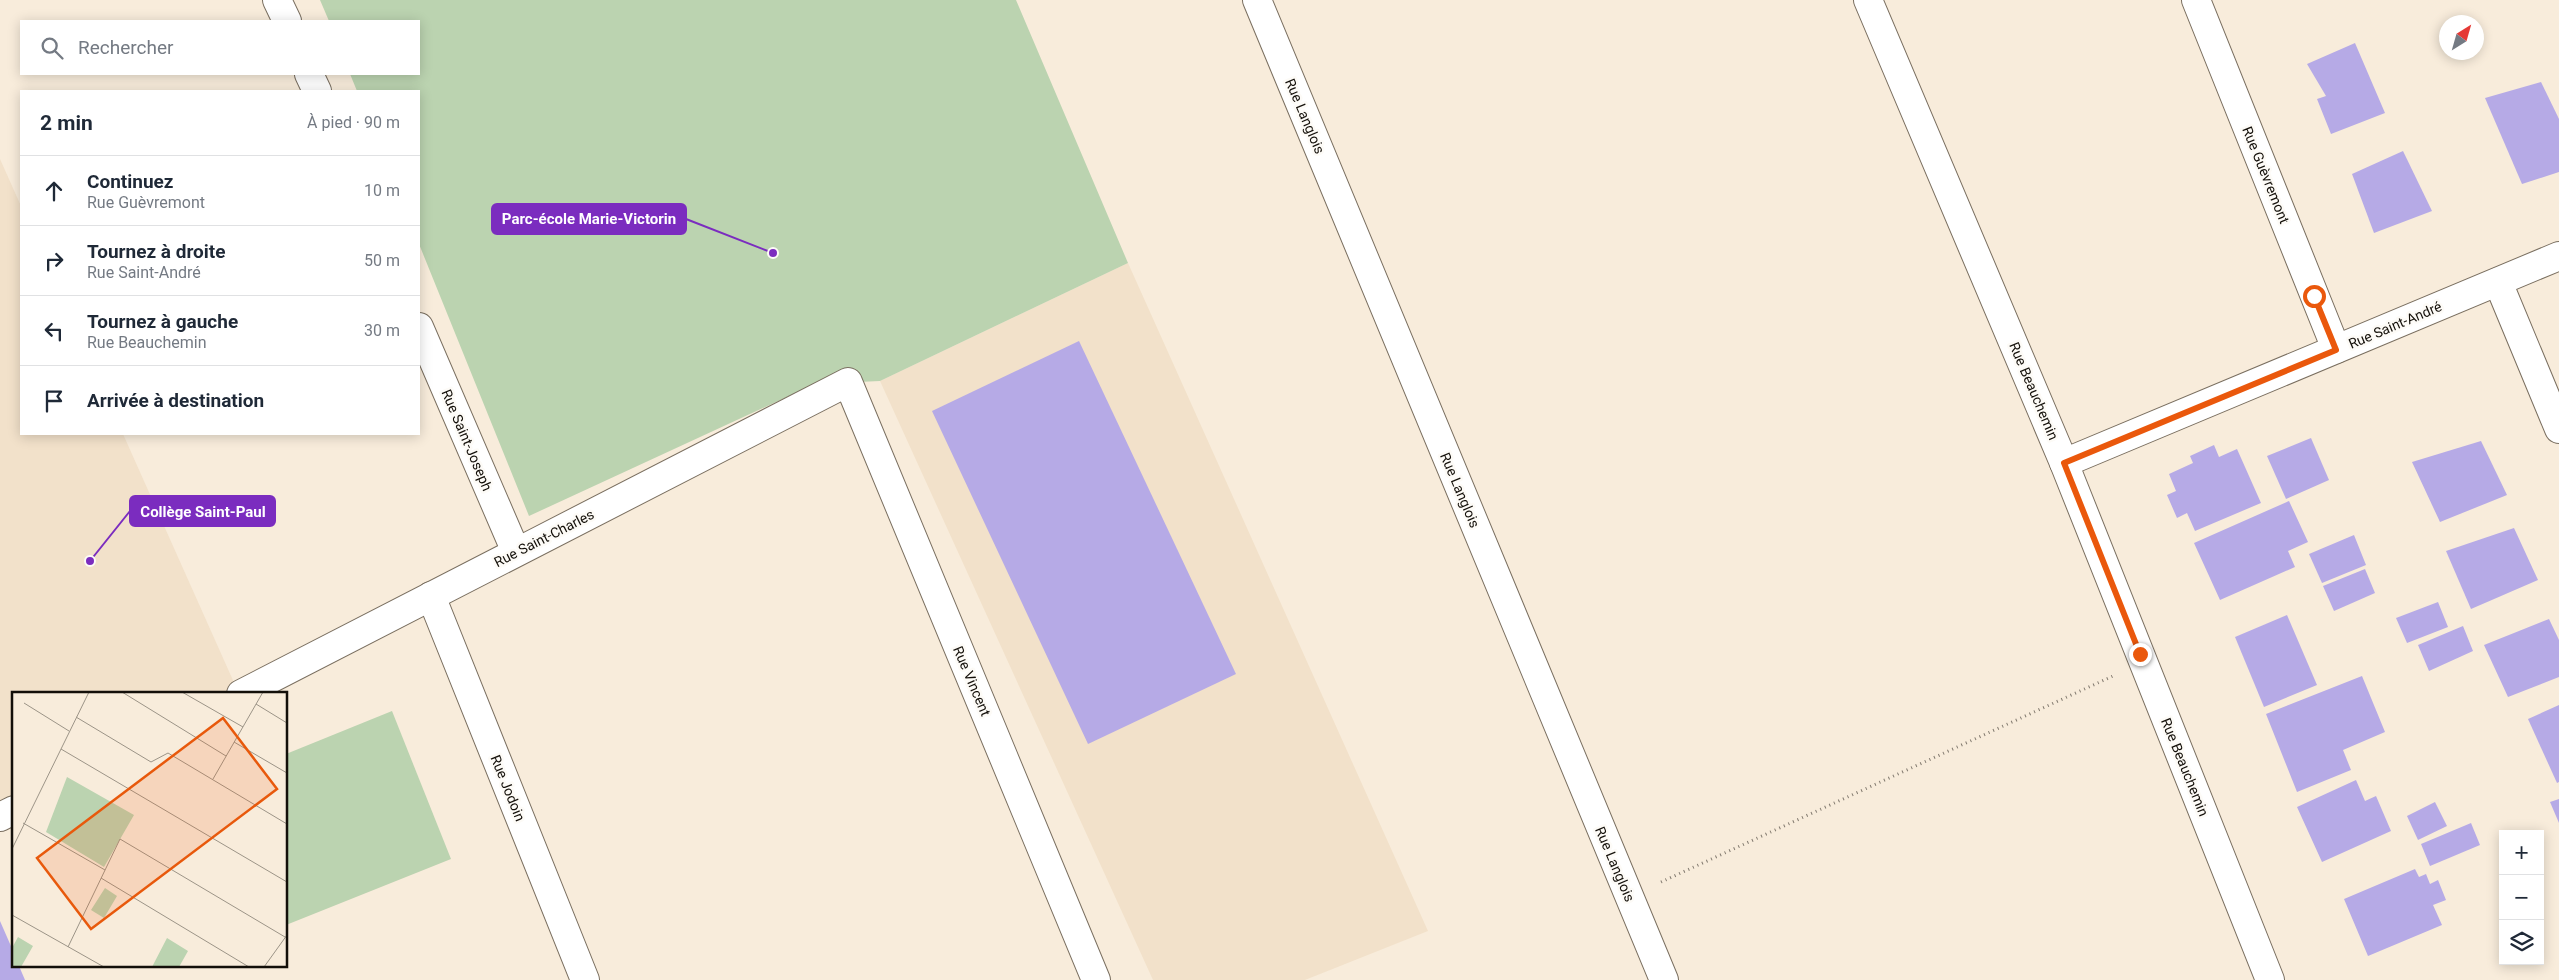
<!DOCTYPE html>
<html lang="fr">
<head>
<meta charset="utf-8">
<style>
  :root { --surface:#fff; --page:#f2f2f3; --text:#1f2937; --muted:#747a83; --line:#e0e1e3 }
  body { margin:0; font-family:Roboto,sans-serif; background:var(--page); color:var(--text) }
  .controls { position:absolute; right:15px; bottom:15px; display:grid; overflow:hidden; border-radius:0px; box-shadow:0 2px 12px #0003 }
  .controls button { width:45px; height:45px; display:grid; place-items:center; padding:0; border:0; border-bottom:1px solid var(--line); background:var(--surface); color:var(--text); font:25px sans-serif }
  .compass { position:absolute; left:2439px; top:15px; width:45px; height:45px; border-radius:50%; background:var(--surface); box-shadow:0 2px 12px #0003; rotate:37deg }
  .stop { position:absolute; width:15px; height:15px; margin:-11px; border:4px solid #ea580c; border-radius:50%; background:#fff }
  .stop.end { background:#ea580c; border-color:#fff; box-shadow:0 1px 5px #0008 }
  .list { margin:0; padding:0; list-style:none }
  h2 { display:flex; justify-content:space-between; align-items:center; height:65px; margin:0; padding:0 20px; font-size:21px }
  h2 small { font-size:16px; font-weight:400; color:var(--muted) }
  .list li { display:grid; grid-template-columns:32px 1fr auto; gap:15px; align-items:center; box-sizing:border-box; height:70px; padding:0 20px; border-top:1px solid var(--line) }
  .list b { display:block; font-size:19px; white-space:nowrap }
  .list p { margin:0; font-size:16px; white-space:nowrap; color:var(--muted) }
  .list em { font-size:16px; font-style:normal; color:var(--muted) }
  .icon { flex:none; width:28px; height:28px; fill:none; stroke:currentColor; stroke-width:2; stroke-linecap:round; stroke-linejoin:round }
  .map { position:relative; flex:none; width:2559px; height:980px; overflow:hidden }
  .search { position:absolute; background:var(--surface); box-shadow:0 2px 12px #0003; left:20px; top:20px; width:400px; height:55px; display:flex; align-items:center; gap:12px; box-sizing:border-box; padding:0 18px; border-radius:0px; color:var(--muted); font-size:19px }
  .panel { position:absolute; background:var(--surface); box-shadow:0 2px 12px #0003; left:20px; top:90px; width:400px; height:345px; border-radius:0px }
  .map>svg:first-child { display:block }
  .built { fill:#f2e1ca }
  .green { fill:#bbd3b0 }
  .building { fill:#b6aae6 }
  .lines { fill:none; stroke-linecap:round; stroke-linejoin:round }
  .minor-casing { stroke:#7a6f60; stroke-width:30 }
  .path { stroke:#827a6f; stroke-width:3; stroke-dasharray:1 4; stroke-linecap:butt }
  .minor { stroke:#fff; stroke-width:28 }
  .route { stroke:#ea580c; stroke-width:6 }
  .labels { text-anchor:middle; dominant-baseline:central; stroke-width:5; stroke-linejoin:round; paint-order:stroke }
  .street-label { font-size:14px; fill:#130f09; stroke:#fdfbf7 }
  .inset-road { fill:none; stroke:#9c9487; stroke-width:1 }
  .view { fill:#e8590c; fill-opacity:0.15; stroke:#e8590c; stroke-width:2.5 }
  .inset-edge { fill:none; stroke:#130f09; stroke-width:2.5 }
  .leader { fill:none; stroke:#7b2cbf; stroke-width:2 }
  .callout-dot { fill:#7b2cbf; stroke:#fdfbf7; stroke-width:2 }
  .callout { fill:#7b2cbf; stroke:#7b2cbf; stroke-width:2 }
  .callout-label { font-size:15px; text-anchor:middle; font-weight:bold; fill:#fff }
</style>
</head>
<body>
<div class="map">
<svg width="2559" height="980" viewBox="0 0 2559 980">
  <rect width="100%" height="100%" fill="#f8ecdb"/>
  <!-- built -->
  <g class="built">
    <polygon points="0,159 21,206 21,434 123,434 236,687 223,694 14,694 14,795 0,802"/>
    <polygon points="1128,263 1428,931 1305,980 1153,980 880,381"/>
  </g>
  <!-- green -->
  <g class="green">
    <polygon points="320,0 1016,0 1128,263 880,381 815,384 529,516 419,244 419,91 357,91 350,74 419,74 419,21 329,21"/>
    <polygon points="392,711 451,859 286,925 286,754"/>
  </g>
  <!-- building -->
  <g class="building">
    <polygon points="2355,43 2385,113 2331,134 2317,99 2326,96 2307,64"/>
    <polygon points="2541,82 2559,119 2559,172 2522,184 2485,98"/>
    <polygon points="2403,151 2432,211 2374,233 2352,174"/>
    <polygon points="1079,341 1236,674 1088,744 932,411"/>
    <polygon points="2311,438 2329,480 2286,499 2267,456"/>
    <polygon points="2481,441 2507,495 2440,522 2412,462"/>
    <polygon points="2214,445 2219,457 2237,449 2261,503 2195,531 2187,513 2177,518 2167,495 2176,491 2169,474 2193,463 2190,456"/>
    <polygon points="2289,501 2308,542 2288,551 2295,567 2220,600 2194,543"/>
    <polygon points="2514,528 2538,580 2471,609 2446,551"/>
    <polygon points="2354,535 2366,565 2322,583 2309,554"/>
    <polygon points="2365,569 2375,593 2334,611 2323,586"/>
    <polygon points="2438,602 2448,627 2407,643 2396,618"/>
    <polygon points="2287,615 2317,685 2264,707 2235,637"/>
    <polygon points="2549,619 2559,640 2559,677 2508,697 2484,645"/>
    <polygon points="2463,626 2473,651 2429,671 2418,645"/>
    <polygon points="2362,676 2385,732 2343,750 2351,770 2297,792 2266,714"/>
    <polygon points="2559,705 2559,782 2557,783 2528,719"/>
    <polygon points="2356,780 2365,801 2376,796 2391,831 2322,862 2297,807"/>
    <polygon points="2559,799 2559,823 2550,802"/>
    <polygon points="2435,802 2447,826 2418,840 2407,816"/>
    <polygon points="2471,823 2480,845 2430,866 2421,844"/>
    <polygon points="2415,869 2419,877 2426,874 2430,884 2438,880 2446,900 2433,905 2442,925 2368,956 2344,899"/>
    <polygon points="0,921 14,953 14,966 19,966 25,980 0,980"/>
  </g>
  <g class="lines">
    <!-- minor casing -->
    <g class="minor-casing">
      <g id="minor">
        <polyline points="277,0 287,21"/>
        <polyline points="1257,0 1664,980"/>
        <polyline points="1868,0 2064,463 2270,980"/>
        <polyline points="2196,0 2336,349"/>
        <polyline points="309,74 317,91"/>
        <polyline points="2498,282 2559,429"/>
        <polyline points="419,327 516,552"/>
        <polyline points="2064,463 2559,256"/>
        <polyline points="431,596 585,980"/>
        <polyline points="241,694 848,382 1096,980"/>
        <polyline points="0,817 14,810"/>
      </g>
    </g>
    <!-- path -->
    <polyline class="path" points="1661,882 2113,676"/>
    <!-- minor -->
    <use href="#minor" class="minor"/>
  </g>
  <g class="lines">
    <!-- route -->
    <polyline class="route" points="2140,654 2064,463 2336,350 2314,296"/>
  </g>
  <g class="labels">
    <!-- street labels -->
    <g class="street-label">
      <text transform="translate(1305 116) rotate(67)">Rue Langlois</text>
      <text transform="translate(2266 175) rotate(68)">Rue Guèvremont</text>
      <text transform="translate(2395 325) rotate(-23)">Rue Saint-André</text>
      <text transform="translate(2034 391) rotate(67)">Rue Beauchemin</text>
      <text transform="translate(467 440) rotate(67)">Rue Saint-Joseph</text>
      <text transform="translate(1460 490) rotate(67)">Rue Langlois</text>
      <text transform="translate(544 538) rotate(-27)">Rue Saint-Charles</text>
      <text transform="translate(972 681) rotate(67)">Rue Vincent</text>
      <text transform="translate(2185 767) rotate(68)">Rue Beauchemin</text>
      <text transform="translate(508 788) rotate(68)">Rue Jodoin</text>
      <text transform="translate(1615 864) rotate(67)">Rue Langlois</text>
    </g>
  </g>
  <!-- overview -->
  <g transform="translate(12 692)">
    <rect width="275" height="275" fill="#f8ecdb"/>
    <path d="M 55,85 L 122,123 L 92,175 L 34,140 ZM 93,196 L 105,204 L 92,226 L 79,218 ZM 6,245 L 21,254 L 9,275 L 0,275 L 0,256 ZM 155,246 L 176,259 L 167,275 L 140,275 Z" fill="#bbd3b0"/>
    <path class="inset-road" d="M 110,0 L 214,64M 170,0 L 231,35M 12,11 L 57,39M 244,12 L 275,31M 64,25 L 139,70 L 156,61 L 275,132M 222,50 L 275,81M 49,57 L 275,190M 201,87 L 251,0M 11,131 L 93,178M 0,157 L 77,0M 89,186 L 237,275M 0,223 L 92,275M 56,255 L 108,147 L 273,245M 252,275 L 275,243"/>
    <path class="view" d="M 211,26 L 265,97 L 79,237 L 25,166 Z"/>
    <rect width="275" height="275" class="inset-edge"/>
  </g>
  <!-- callouts -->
  <path class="leader" d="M773 253L686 219M90 561L130 511"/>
  <g class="callout-dot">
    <circle cx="773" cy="253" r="5"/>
    <circle cx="90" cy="561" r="5"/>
  </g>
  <g class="callout">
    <rect x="492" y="204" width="194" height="30" rx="5"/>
    <rect x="130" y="496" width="145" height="30" rx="5"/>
  </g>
  <g class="callout-label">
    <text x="589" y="224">Parc-école Marie-Victorin</text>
    <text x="203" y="517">Collège Saint-Paul</text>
  </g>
</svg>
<div class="controls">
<button>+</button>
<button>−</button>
<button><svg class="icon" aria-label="layers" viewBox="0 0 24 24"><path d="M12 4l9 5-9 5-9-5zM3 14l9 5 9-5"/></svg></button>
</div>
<svg class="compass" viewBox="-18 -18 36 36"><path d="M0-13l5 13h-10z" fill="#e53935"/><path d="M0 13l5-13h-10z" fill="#747a83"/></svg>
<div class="stop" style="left:2314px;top:296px"></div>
<div class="stop end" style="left:2140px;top:654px"></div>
<div class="search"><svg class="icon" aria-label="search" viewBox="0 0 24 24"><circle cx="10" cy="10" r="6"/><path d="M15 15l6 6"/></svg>Rechercher</div>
<section class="panel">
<h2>2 min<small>À pied · 90 m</small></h2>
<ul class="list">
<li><svg class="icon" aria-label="ahead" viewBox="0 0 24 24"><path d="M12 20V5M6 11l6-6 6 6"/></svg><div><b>Continuez</b><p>Rue Guèvremont</p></div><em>10 m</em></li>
<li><svg class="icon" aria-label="right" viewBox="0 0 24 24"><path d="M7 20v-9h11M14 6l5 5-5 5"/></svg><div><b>Tournez à droite</b><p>Rue Saint-André</p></div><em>50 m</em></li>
<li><svg class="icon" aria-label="left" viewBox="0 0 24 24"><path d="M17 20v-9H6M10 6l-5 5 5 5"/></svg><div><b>Tournez à gauche</b><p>Rue Beauchemin</p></div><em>30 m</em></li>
<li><svg class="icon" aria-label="arrive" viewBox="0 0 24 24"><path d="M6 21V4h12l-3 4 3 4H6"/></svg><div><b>Arrivée à destination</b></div></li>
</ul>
</section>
</div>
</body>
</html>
